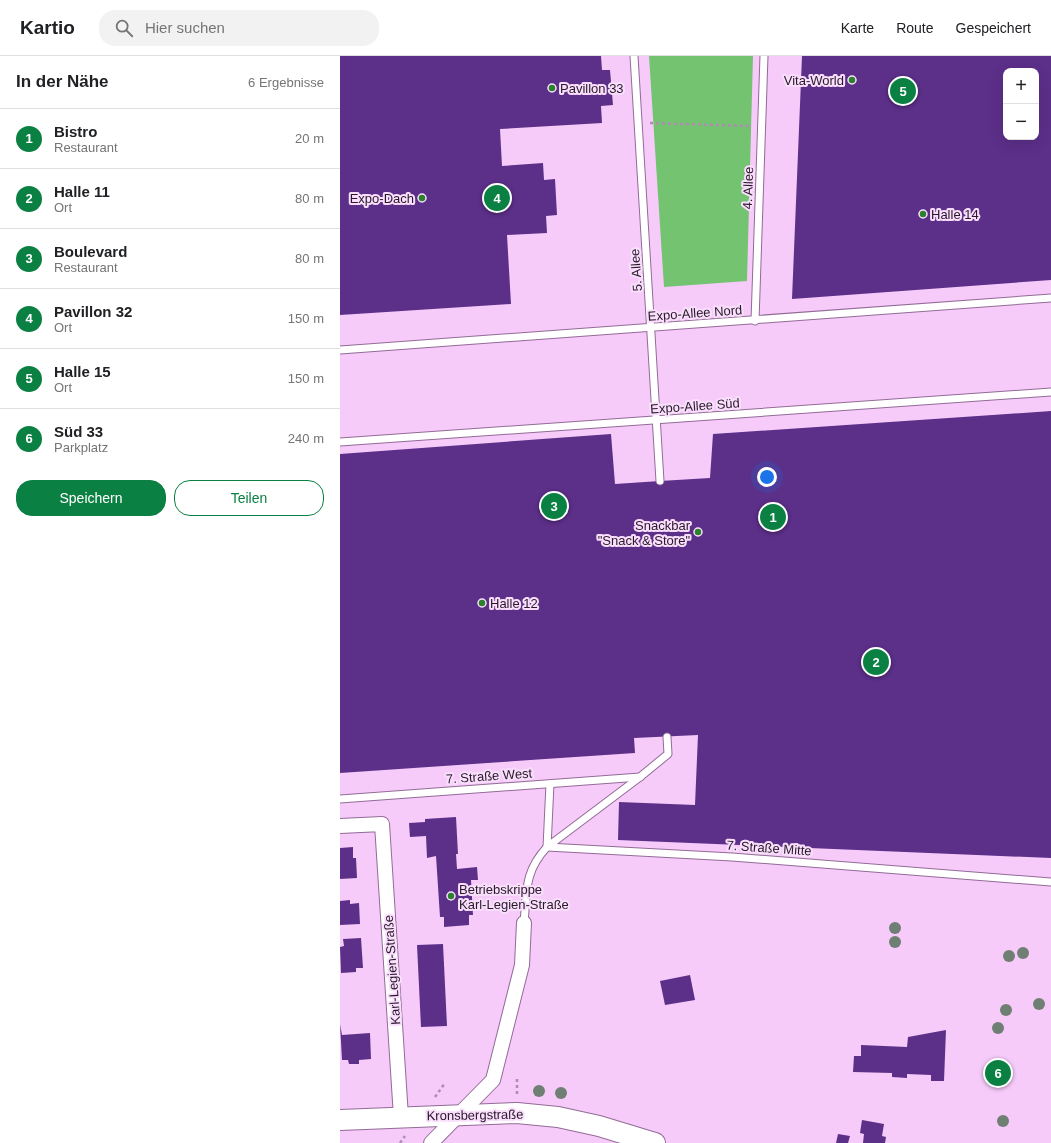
<!DOCTYPE html>
<html lang="de">
<head>
<meta charset="utf-8">
<style>
  :root { --surface:#fff; --page:#f2f2f2; --text:#202124; --muted:#757577; --line:#e0e0e0; --accent:#0b8043 }
  body { margin:0; font-family:Helvetica,sans-serif; background:var(--page); color:var(--text) }
  .controls { position:absolute; right:12px; top:12px; display:grid; overflow:hidden; border-radius:8px; box-shadow:0 4px 16px #0002 }
  .controls button { width:36px; height:36px; display:grid; place-items:center; padding:0; border:0; border-bottom:1px solid var(--line); background:var(--surface); color:var(--text); font:20px sans-serif }
  .you { position:absolute; left:427px; top:421px; width:14px; height:14px; margin:-10px; border:3px solid #fff; border-radius:50%; background:#1a73e8; box-shadow:0 0 0 6px #1a73e833 }
  .badge { display:grid; place-items:center; width:26px; height:26px; border-radius:50%; background:var(--accent); color:#fff; font-size:13px; font-weight:700 }
  .pin { position:absolute; translate:-50% -50%; border:2px solid #fff; box-shadow:0 1px 4px #0006 }
  .list { margin:0; padding:0; list-style:none }
  h2 { display:flex; justify-content:space-between; align-items:center; height:52px; margin:0; padding:0 16px; font-size:17px }
  h2 small { font-size:13px; font-weight:400; color:var(--muted) }
  .list li { display:grid; grid-template-columns:26px 1fr auto; gap:12px; align-items:center; box-sizing:border-box; height:60px; padding:0 16px; border-top:1px solid var(--line) }
  .list b { display:block; font-size:15px; white-space:nowrap }
  .list p { margin:0; font-size:13px; white-space:nowrap; color:var(--muted) }
  .list em { font-size:13px; font-style:normal; color:var(--muted) }
  .actions { display:flex; gap:8px; padding:12px 16px }
  .actions a { flex:1; padding:9px 0; border:1px solid var(--accent); border-radius:16px; text-align:center; font-size:14px; color:var(--accent) }
  .actions .main { background:var(--accent); color:#fff }
  .icon { flex:none; width:22px; height:22px; fill:none; stroke:currentColor; stroke-width:2; stroke-linecap:round; stroke-linejoin:round }
  .map { position:relative; flex:none; width:711px; height:1087px; overflow:hidden }
  header { display:flex; align-items:center; gap:24px; box-sizing:border-box; height:56px; padding:0 20px; background:var(--surface); border-bottom:1px solid var(--line) }
  header strong { font-size:19px }
  nav { display:flex; gap:22px; margin-inline-start:auto; font-size:14px }
  .search { width:280px; height:36px; background:var(--page); display:flex; align-items:center; gap:10px; box-sizing:border-box; padding:0 14px; border-radius:16px; color:var(--muted); font-size:15px }
  main { display:flex }
  aside { flex:1; background:var(--surface) }
  .map>svg:first-child { display:block }
  .green { fill:#73c371 }
  .building { fill:#5c2f89; fill-rule:evenodd }
  .lines { fill:none; stroke-linecap:round; stroke-linejoin:round }
  .service-casing { stroke:#926b96; stroke-width:9 }
  .minor-casing { stroke:#926b96; stroke-width:16 }
  .secondary-casing { stroke:#926b96; stroke-width:22 }
  .path { stroke:#ae8db1; stroke-width:2.5; stroke-dasharray:3 3; stroke-linecap:butt }
  .service { stroke:#fff; stroke-width:7 }
  .minor { stroke:#fff; stroke-width:14 }
  .secondary { stroke:#fff; stroke-width:20 }
  .tree { fill:#6f7f73 }
  .poi-dot { fill:#2c812e; stroke:#f9dffc; stroke-width:1.5 }
  .labels { text-anchor:middle; dominant-baseline:central; stroke-width:4; stroke-linejoin:round; paint-order:stroke }
  .poi-label { font-size:13px; fill:#29192a; stroke:#f9dffc; text-anchor:start }
  .street-label { font-size:13px; fill:#29192a; stroke:#f9dffc }
</style>
</head>
<body>
<header>
<strong>Kartio</strong>
<div class="search"><svg class="icon" aria-label="search" viewBox="0 0 24 24"><circle cx="10" cy="10" r="6"/><path d="M15 15l6 6"/></svg>Hier suchen</div>
<nav><a>Karte</a><a>Route</a><a>Gespeichert</a></nav>
</header>
<main>
<aside>
<h2>In der Nähe<small>6 Ergebnisse</small></h2>
<ul class="list">
<li><span class="badge">1</span><div><b>Bistro</b><p>Restaurant</p></div><em>20 m</em></li>
<li><span class="badge">2</span><div><b>Halle 11</b><p>Ort</p></div><em>80 m</em></li>
<li><span class="badge">3</span><div><b>Boulevard</b><p>Restaurant</p></div><em>80 m</em></li>
<li><span class="badge">4</span><div><b>Pavillon 32</b><p>Ort</p></div><em>150 m</em></li>
<li><span class="badge">5</span><div><b>Halle 15</b><p>Ort</p></div><em>150 m</em></li>
<li><span class="badge">6</span><div><b>Süd 33</b><p>Parkplatz</p></div><em>240 m</em></li>
</ul>
<div class="actions"><a class="main">Speichern</a><a>Teilen</a></div>
</aside>
<div class="map">
<svg width="711" height="1087" viewBox="0 0 711 1087">
  <rect width="100%" height="100%" fill="#f6cbfa"/>
  <!-- green -->
  <polygon class="green" points="309,0 413,0 407,225 324,231"/>
  <!-- building -->
  <g class="building">
    <polygon points="0,0 261,0 262,14 270,14 273,49 261,50 262,67 160,73 162,110 203,107 204,124 215,123 217,159 206,160 207,177 167,179 171,248 0,259"/>
    <path d="M 462,0 L 711,0 L 711,224 L 452,243 ZM 666,15 L 696,15 L 696,81 L 666,81 Z"/>
    <polygon points="711,355 711,802 278,784 279,746 355,749 358,679 294,682 295,697 0,717 0,398 271,378 275,428 320,425 370,422 373,378"/>
    <polygon points="116,761 118,798 116,798 117,813 137,811 138,824 131,824 133,859 129,859 129,869 104,871 104,861 100,861 96,800 87,802 86,780 70,781 69,767 85,766 85,763"/>
    <polygon points="13,791 13,802 16,802 17,822 0,823 0,792"/>
    <polygon points="10,844 10,848 19,847 20,868 0,869 0,845"/>
    <polygon points="21,882 23,912 16,912 16,916 1,917 0,891 4,890 3,883"/>
    <polygon points="103,888 107,970 81,971 77,889"/>
    <polygon points="350,919 355,944 325,949 320,925"/>
    <polygon points="0,968 2,979 30,977 31,1003 19,1004 19,1008 9,1008 8,1004 2,1004"/>
    <polygon points="606,974 604,1025 591,1025 591,1019 567,1018 567,1022 552,1021 552,1017 513,1016 514,1000 521,1000 521,989 567,991 568,981"/>
    <polygon points="522,1064 544,1068 542,1080 546,1081 545,1087 523,1087 524,1078 520,1077"/>
    <polygon points="498,1078 510,1080 508,1087 496,1087"/>
  </g>
  <g class="lines">
    <!-- service casing -->
    <g class="service-casing">
      <g id="service">
        <polyline points="294,0 320,425"/>
        <polyline points="415,265 424,0"/>
        <polyline points="0,294 711,242"/>
        <polyline points="0,386 711,336"/>
        <polyline points="210,728 207,791 392,801 711,826"/>
        <polyline points="0,743 300,721"/>
        <path d="M 184,867 C 187,835 184,816 207,791 L 300,721 L 328,698 L 327,681"/>
      </g>
    </g>
    <!-- minor casing -->
    <g class="minor-casing">
      <g id="minor">
        <polyline points="0,770 42,768 61,1061"/>
        <polyline points="91,1087 153,1024 182,909 184,867"/>
      </g>
    </g>
    <!-- secondary casing -->
    <g class="secondary-casing">
      <polyline id="secondary" points="0,1064 177,1057 218,1061 259,1070 315,1087"/>
    </g>
    <!-- path -->
    <g class="path">
      <polyline points="310,67 409,70"/>
      <polyline points="177,1038 177,1023"/>
      <polyline points="95,1041 105,1027"/>
      <polyline points="60,1087 65,1080"/>
    </g>
    <!-- service -->
    <use href="#service" class="service"/>
    <!-- minor -->
    <use href="#minor" class="minor"/>
    <!-- secondary -->
    <use href="#secondary" class="secondary"/>
  </g>
  <!-- trees -->
  <g class="tree">
    <circle cx="555" cy="872" r="6"/>
    <circle cx="555" cy="886" r="6"/>
    <circle cx="683" cy="897" r="6"/>
    <circle cx="669" cy="900" r="6"/>
    <circle cx="699" cy="948" r="6"/>
    <circle cx="666" cy="954" r="6"/>
    <circle cx="658" cy="972" r="6"/>
    <circle cx="199" cy="1035" r="6"/>
    <circle cx="221" cy="1037" r="6"/>
    <circle cx="663" cy="1065" r="6"/>
  </g>
  <!-- markers -->
  <g class="poi-dot">
    <circle cx="512" cy="24" r="4"/>
    <circle cx="212" cy="32" r="4"/>
    <circle cx="82" cy="142" r="4"/>
    <circle cx="583" cy="158" r="4"/>
    <circle cx="358" cy="476" r="4"/>
    <circle cx="142" cy="547" r="4"/>
    <circle cx="111" cy="840" r="4"/>
  </g>
  <g class="labels">
    <!-- poi labels -->
    <g class="poi-label">
      <text x="504" y="24" text-anchor="end">Vita-World</text>
      <text x="220" y="32">Pavillon 33</text>
      <text x="74" y="142" text-anchor="end">Expo-Dach</text>
      <text x="591" y="158">Halle 14</text>
      <text x="350" y="469" text-anchor="end">Snackbar<tspan x="350" dy="15">"Snack &amp; Store"</tspan></text>
      <text x="150" y="547">Halle 12</text>
      <text x="119" y="833">Betriebskrippe<tspan x="119" dy="15">Karl-Legien-Straße</tspan></text>
    </g>
    <!-- street labels -->
    <g class="street-label">
      <text transform="translate(408 132) rotate(-88)">4. Allee</text>
      <text transform="translate(296 214) rotate(-94)">5. Allee</text>
      <text transform="translate(355 257) rotate(-4)">Expo-Allee Nord</text>
      <text transform="translate(355 350) rotate(-4)">Expo-Allee Süd</text>
      <text transform="translate(149 720) rotate(-4)">7. Straße West</text>
      <text transform="translate(429 792) rotate(4)">7. Straße Mitte</text>
      <text transform="translate(52 914) rotate(-94)">Karl-Legien-Straße</text>
      <text transform="translate(135 1059) rotate(-1)">Kronsbergstraße</text>
    </g>
  </g>
</svg>
<div class="controls">
<button>+</button>
<button>−</button>
</div>
<div class="you"></div>
<div class="pin badge" style="left:433px;top:461px">1</div>
<div class="pin badge" style="left:536px;top:606px">2</div>
<div class="pin badge" style="left:214px;top:450px">3</div>
<div class="pin badge" style="left:157px;top:142px">4</div>
<div class="pin badge" style="left:563px;top:35px">5</div>
<div class="pin badge" style="left:658px;top:1017px">6</div>
</div>
</main>
</body>
</html>
